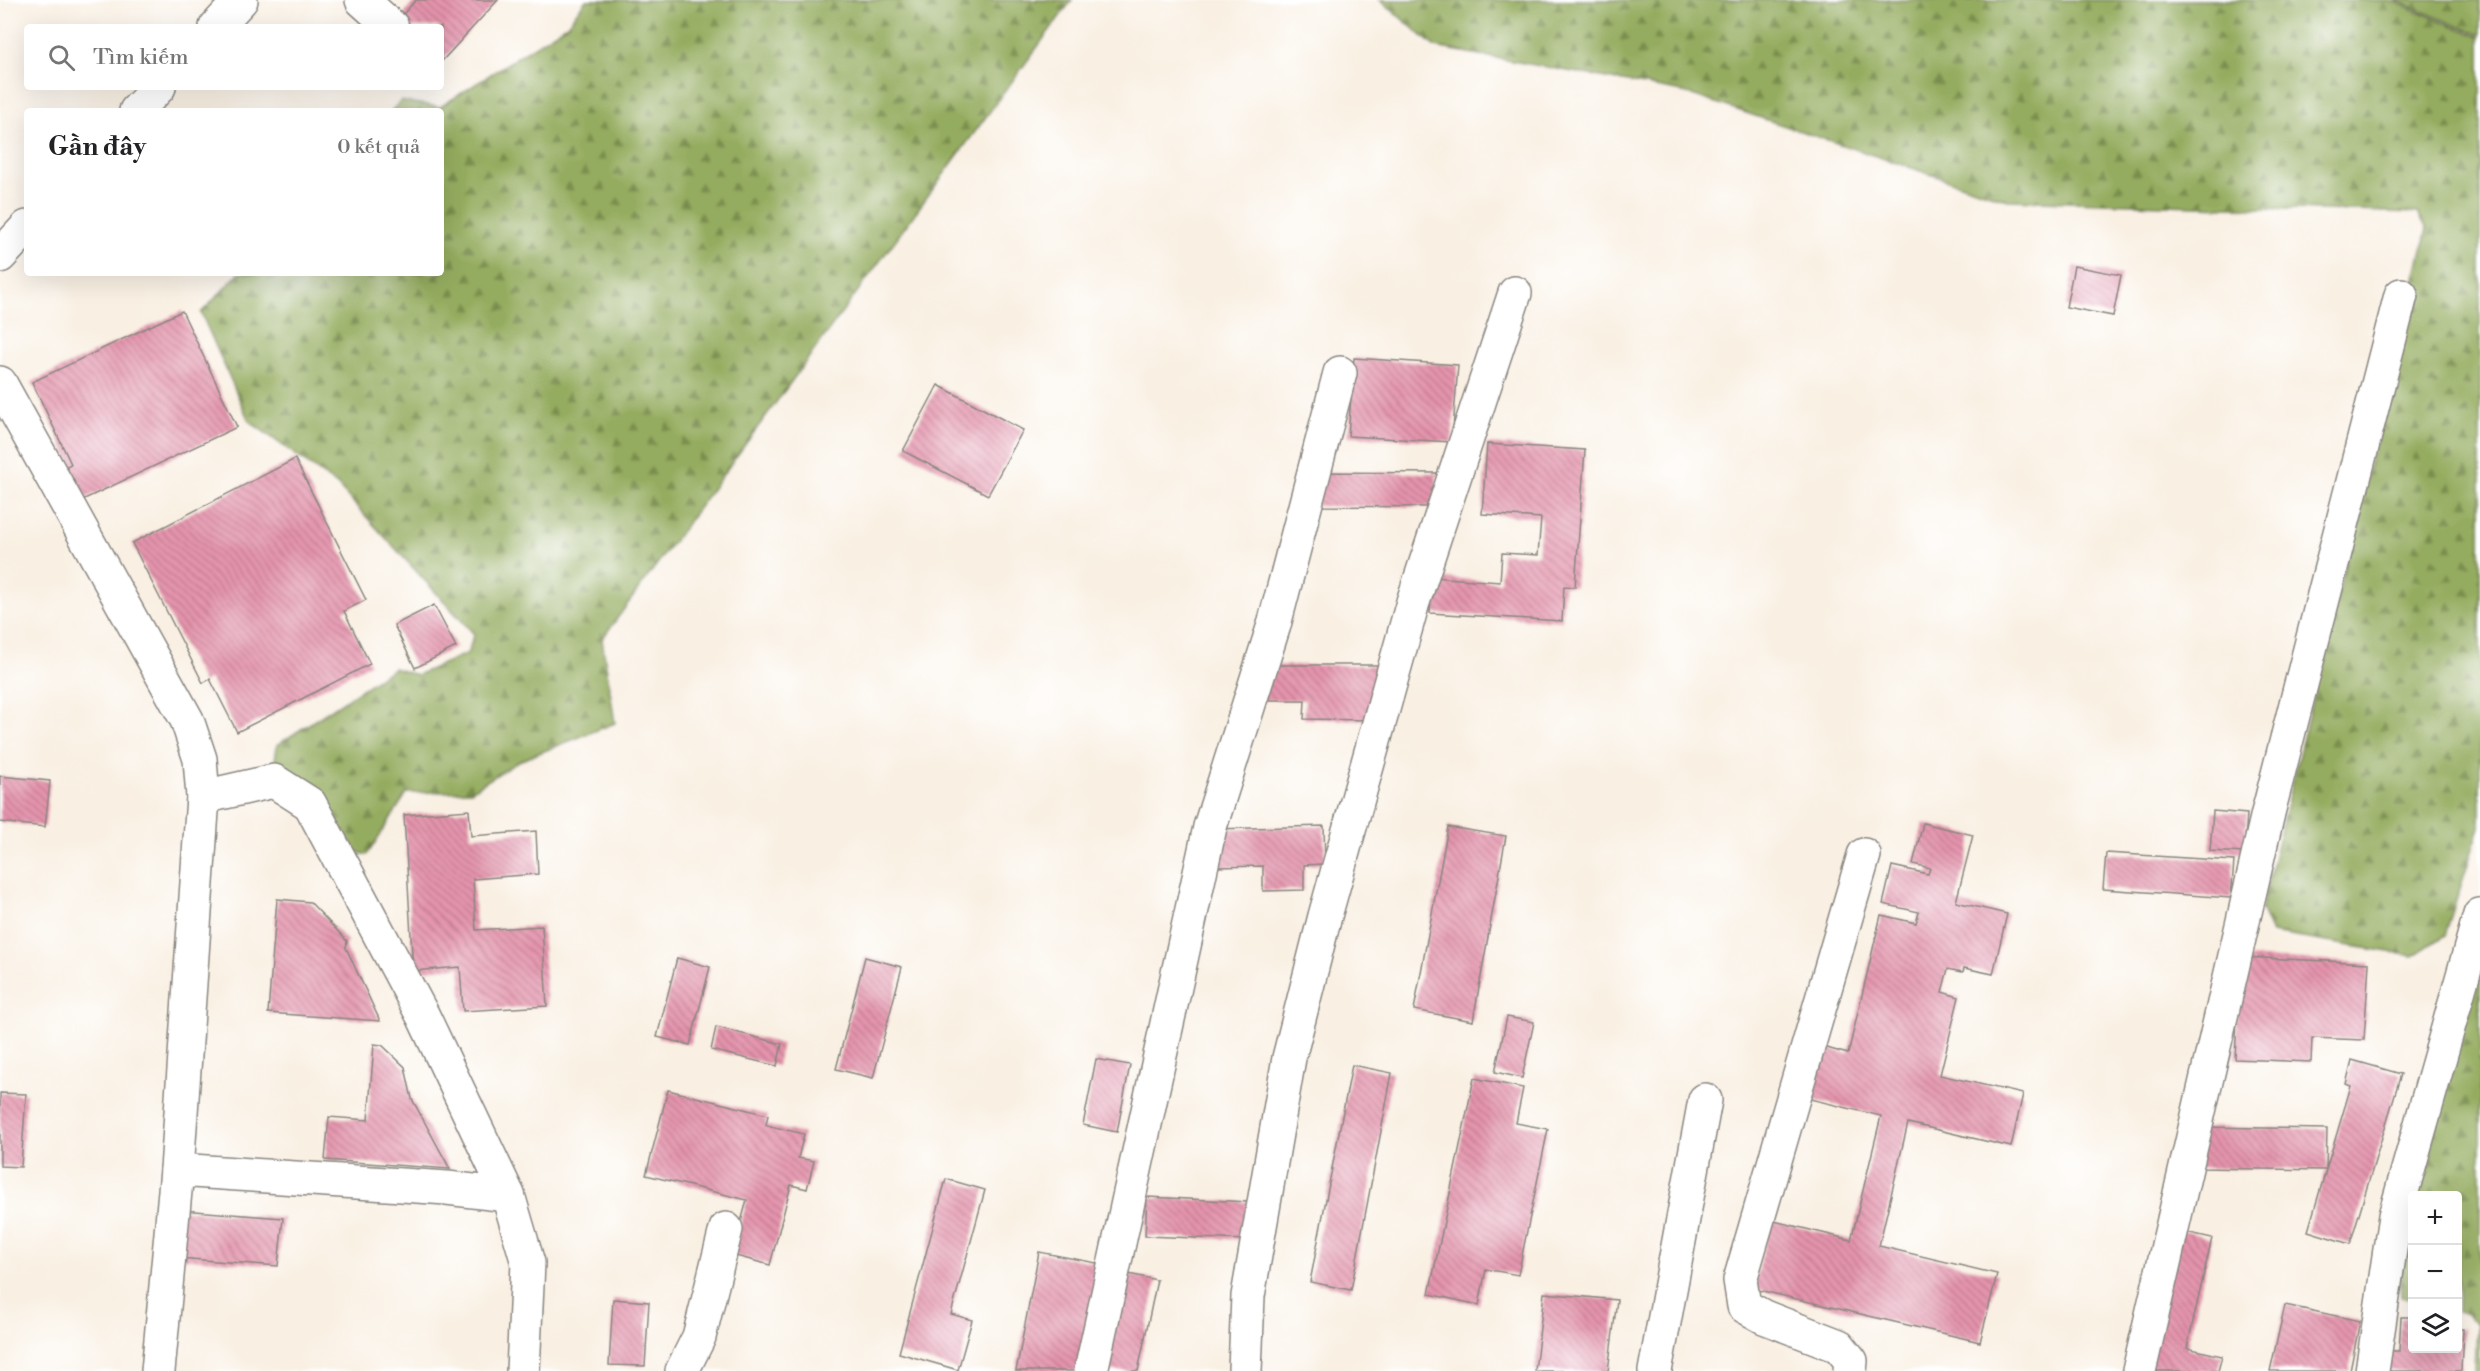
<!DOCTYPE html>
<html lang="vi">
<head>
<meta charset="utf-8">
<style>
  :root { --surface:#fff; --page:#f6f6f6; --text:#202124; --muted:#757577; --line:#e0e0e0 }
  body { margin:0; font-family:"Libre Bodoni",serif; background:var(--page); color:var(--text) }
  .controls { position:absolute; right:18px; bottom:18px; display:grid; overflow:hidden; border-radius:6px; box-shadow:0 6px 24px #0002 }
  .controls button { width:54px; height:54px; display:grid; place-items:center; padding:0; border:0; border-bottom:2px solid var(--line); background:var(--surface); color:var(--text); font:30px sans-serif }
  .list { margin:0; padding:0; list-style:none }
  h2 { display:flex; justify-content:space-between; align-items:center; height:78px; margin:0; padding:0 24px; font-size:26px }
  h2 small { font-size:20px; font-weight:400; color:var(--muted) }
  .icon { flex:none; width:33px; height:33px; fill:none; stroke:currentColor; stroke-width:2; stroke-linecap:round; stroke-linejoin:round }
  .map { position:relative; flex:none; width:2480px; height:1371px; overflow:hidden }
  .search { position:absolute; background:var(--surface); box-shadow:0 6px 24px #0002; left:24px; top:24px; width:420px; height:66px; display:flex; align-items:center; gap:15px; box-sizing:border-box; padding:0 21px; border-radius:6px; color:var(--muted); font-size:22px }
  .panel { position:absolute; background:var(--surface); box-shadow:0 6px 24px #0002; left:24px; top:108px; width:420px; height:168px; border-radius:6px }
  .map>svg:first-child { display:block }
  .forest { fill:url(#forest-firs); stroke:#58643d; stroke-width:1.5 }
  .building { fill:url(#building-back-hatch) }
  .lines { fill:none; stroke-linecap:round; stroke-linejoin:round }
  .minor-casing { stroke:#8a8680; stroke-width:36 }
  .minor { stroke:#fff; stroke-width:33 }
</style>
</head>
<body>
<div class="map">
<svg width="2480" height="1371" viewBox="0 0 2480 1371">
  <defs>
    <pattern id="forest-firs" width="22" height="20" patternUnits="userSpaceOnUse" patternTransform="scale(1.5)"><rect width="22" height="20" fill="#94ac5e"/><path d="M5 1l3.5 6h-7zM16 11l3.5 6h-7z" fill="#788b4d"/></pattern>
    <pattern id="building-back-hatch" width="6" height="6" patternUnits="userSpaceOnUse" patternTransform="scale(1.5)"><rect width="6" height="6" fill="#e594ad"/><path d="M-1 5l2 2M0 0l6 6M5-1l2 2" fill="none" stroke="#b9788c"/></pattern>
  </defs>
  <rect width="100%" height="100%" fill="#fff"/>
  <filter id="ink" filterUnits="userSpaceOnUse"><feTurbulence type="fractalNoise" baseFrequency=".0167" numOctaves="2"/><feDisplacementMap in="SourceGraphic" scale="12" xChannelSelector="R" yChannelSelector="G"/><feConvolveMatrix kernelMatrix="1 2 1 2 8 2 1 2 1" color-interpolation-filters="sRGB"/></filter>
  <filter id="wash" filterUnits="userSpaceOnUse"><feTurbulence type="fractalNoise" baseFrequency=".008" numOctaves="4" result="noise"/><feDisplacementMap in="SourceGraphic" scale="24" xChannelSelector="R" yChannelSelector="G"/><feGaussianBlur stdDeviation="1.35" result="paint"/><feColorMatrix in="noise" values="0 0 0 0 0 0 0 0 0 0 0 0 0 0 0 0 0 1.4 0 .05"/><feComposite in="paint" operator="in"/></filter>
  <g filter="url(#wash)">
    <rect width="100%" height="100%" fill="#f9f0e3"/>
    <!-- forest -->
    <g class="forest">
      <polygon points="586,0 1072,0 602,639 615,723 519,761 471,791 407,793 367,855 351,850 274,768 277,745 394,668 417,675 468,653 474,634 337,485 249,421 201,313 239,273 441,273 441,111 391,111 401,101 440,107 567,25"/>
      <polygon points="1380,0 2390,0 2480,37 2480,827 2445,935 2413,956 2272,933 2261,909 2427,229 2418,213 2008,200 1683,92 1435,47"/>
      <polygon points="2395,0 2480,0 2480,35"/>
      <polygon points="2480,943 2480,1371 2475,1371 2477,1325 2466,1314 2458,1311 2458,1196 2418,1196"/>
      <polygon points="2412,1218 2412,1300 2401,1297 2399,1272"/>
    </g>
    <g id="blocks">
      <!-- building -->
      <g class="building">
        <polygon points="416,0 498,0 441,62 441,27 398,27 394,24"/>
        <polygon points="2074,266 2121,275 2113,316 2066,307"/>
        <polygon points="182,311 237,427 76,503 60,469 71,464 32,382"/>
        <polygon points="1354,358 1458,365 1452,442 1348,436"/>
        <polygon points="938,385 1023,430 988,495 903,451"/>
        <polygon points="1487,444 1585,450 1575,587 1564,586 1562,621 1430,613 1432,577 1500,582 1502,553 1538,555 1541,518 1482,514"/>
        <polygon points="295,459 366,600 344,611 370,664 237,732 210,679 203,683 132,543"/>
        <polygon points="1318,472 1437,473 1436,507 1317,506"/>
        <polygon points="434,605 456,647 415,668 394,625"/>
        <polygon points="1262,665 1381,665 1372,720 1304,719 1305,700 1259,700"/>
        <polygon points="0,776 50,781 45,827 0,822"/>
        <polygon points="469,810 471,836 536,831 538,874 473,879 476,930 542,926 547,1006 463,1011 460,967 413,971 404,815"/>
        <polygon points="2213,811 2247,814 2244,853 2210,851"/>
        <polygon points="1923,823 1973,835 1956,902 2007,914 1993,974 1964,968 1963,972 1948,969 1942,992 1959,997 1940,1075 2023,1094 2011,1147 1908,1123 1879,1246 1997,1274 1980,1342 1754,1289 1770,1220 1851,1240 1881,1116 1810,1099 1823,1047 1848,1054 1881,915 1916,923 1919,912 1883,904 1892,866 1928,874 1930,868 1913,864"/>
        <polygon points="1324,826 1325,864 1304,865 1304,890 1263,891 1263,866 1215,867 1215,829"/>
        <polygon points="1448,827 1506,836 1473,1021 1414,1010"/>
        <polygon points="2106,853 2234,861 2231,898 2103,889"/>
        <polygon points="277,899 310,902 347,941 346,948 380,1021 268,1013"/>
        <polygon points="865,957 902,967 873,1078 836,1069"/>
        <polygon points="2240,957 2369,963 2364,1040 2312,1038 2311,1062 2235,1059"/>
        <polygon points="677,958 710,967 690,1045 657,1037"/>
        <polygon points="1507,1017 1534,1022 1522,1078 1495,1072"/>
        <polygon points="716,1027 782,1044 777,1066 711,1050"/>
        <polygon points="374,1044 382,1045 405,1067 412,1099 450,1169 325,1160 329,1117 368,1120"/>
        <polygon points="1096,1059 1130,1065 1117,1132 1083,1125"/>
        <polygon points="2352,1060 2401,1074 2350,1244 2308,1231 2326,1170 2199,1168 2200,1127 2327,1129 2326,1170 2351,1086 2346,1084"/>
        <polygon points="1352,1065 1392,1073 1351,1290 1310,1282"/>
        <polygon points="1474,1078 1523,1088 1516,1123 1548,1129 1518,1275 1486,1269 1479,1305 1429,1294"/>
        <polygon points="668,1090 768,1115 766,1125 804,1134 798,1158 814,1161 807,1189 791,1185 770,1265 732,1255 747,1200 646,1175"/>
        <polygon points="0,1093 26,1094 21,1167 0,1166"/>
        <polygon points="946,1179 985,1190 951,1314 972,1320 958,1370 899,1353"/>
        <polygon points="1147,1197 1249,1202 1247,1240 1145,1236"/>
        <polygon points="182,1210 283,1218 278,1266 178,1258"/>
        <polygon points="2177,1230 2212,1238 2187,1348 2222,1356 2218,1371 2145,1371"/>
        <polygon points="1039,1252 1107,1265 1087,1371 1016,1371"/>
        <polygon points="1119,1272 1157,1280 1138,1371 1098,1371"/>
        <polygon points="1544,1293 1617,1300 1608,1371 1535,1371"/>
        <polygon points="613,1299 649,1302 645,1366 609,1365"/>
        <polygon points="2285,1305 2360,1321 2350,1371 2270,1371"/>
        <polygon points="2401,1317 2412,1317 2412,1348 2458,1348 2458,1329 2463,1329 2461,1371 2385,1371 2386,1351 2399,1351"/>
      </g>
    </g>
  </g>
  <g filter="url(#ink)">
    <use href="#blocks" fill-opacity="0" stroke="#8a8680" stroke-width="1.5"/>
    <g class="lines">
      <!-- minor casing -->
      <g class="minor-casing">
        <g id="minor">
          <polyline points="362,0 392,27"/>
          <polyline points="216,27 241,0"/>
          <polyline points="136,111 159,87"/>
          <polyline points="0,256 27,227"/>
          <polyline points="0,383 187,720 200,759 203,797 177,1170 158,1371"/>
          <polyline points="203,797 274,781 310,804 423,1016 508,1195 528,1263 523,1371"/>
          <polyline points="177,1170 447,1188 508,1195"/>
          <polyline points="682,1371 699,1337 726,1229"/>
          <polyline points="1091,1371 1210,827 1274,625 1340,373"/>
          <polyline points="1245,1371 1248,1296 1289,1058 1325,916 1413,602 1515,293"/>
          <polyline points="1655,1371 1705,1100"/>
          <polyline points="1850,1371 1851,1361 1839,1346 1764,1317 1744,1306 1740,1280 1864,855"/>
          <polyline points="2139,1371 2268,813 2401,295"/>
          <polyline points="2372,1371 2395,1216 2480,915"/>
        </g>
      </g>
      <!-- minor -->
      <use href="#minor" class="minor"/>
    </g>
  </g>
</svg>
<div class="controls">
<button>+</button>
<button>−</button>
<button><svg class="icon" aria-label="layers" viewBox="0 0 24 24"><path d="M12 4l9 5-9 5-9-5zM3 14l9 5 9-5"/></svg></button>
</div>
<div class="search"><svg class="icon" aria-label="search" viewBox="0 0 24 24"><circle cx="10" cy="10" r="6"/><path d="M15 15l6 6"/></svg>Tìm kiếm</div>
<section class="panel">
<h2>Gần đây<small>0 kết quả</small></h2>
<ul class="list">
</ul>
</section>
</div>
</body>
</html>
